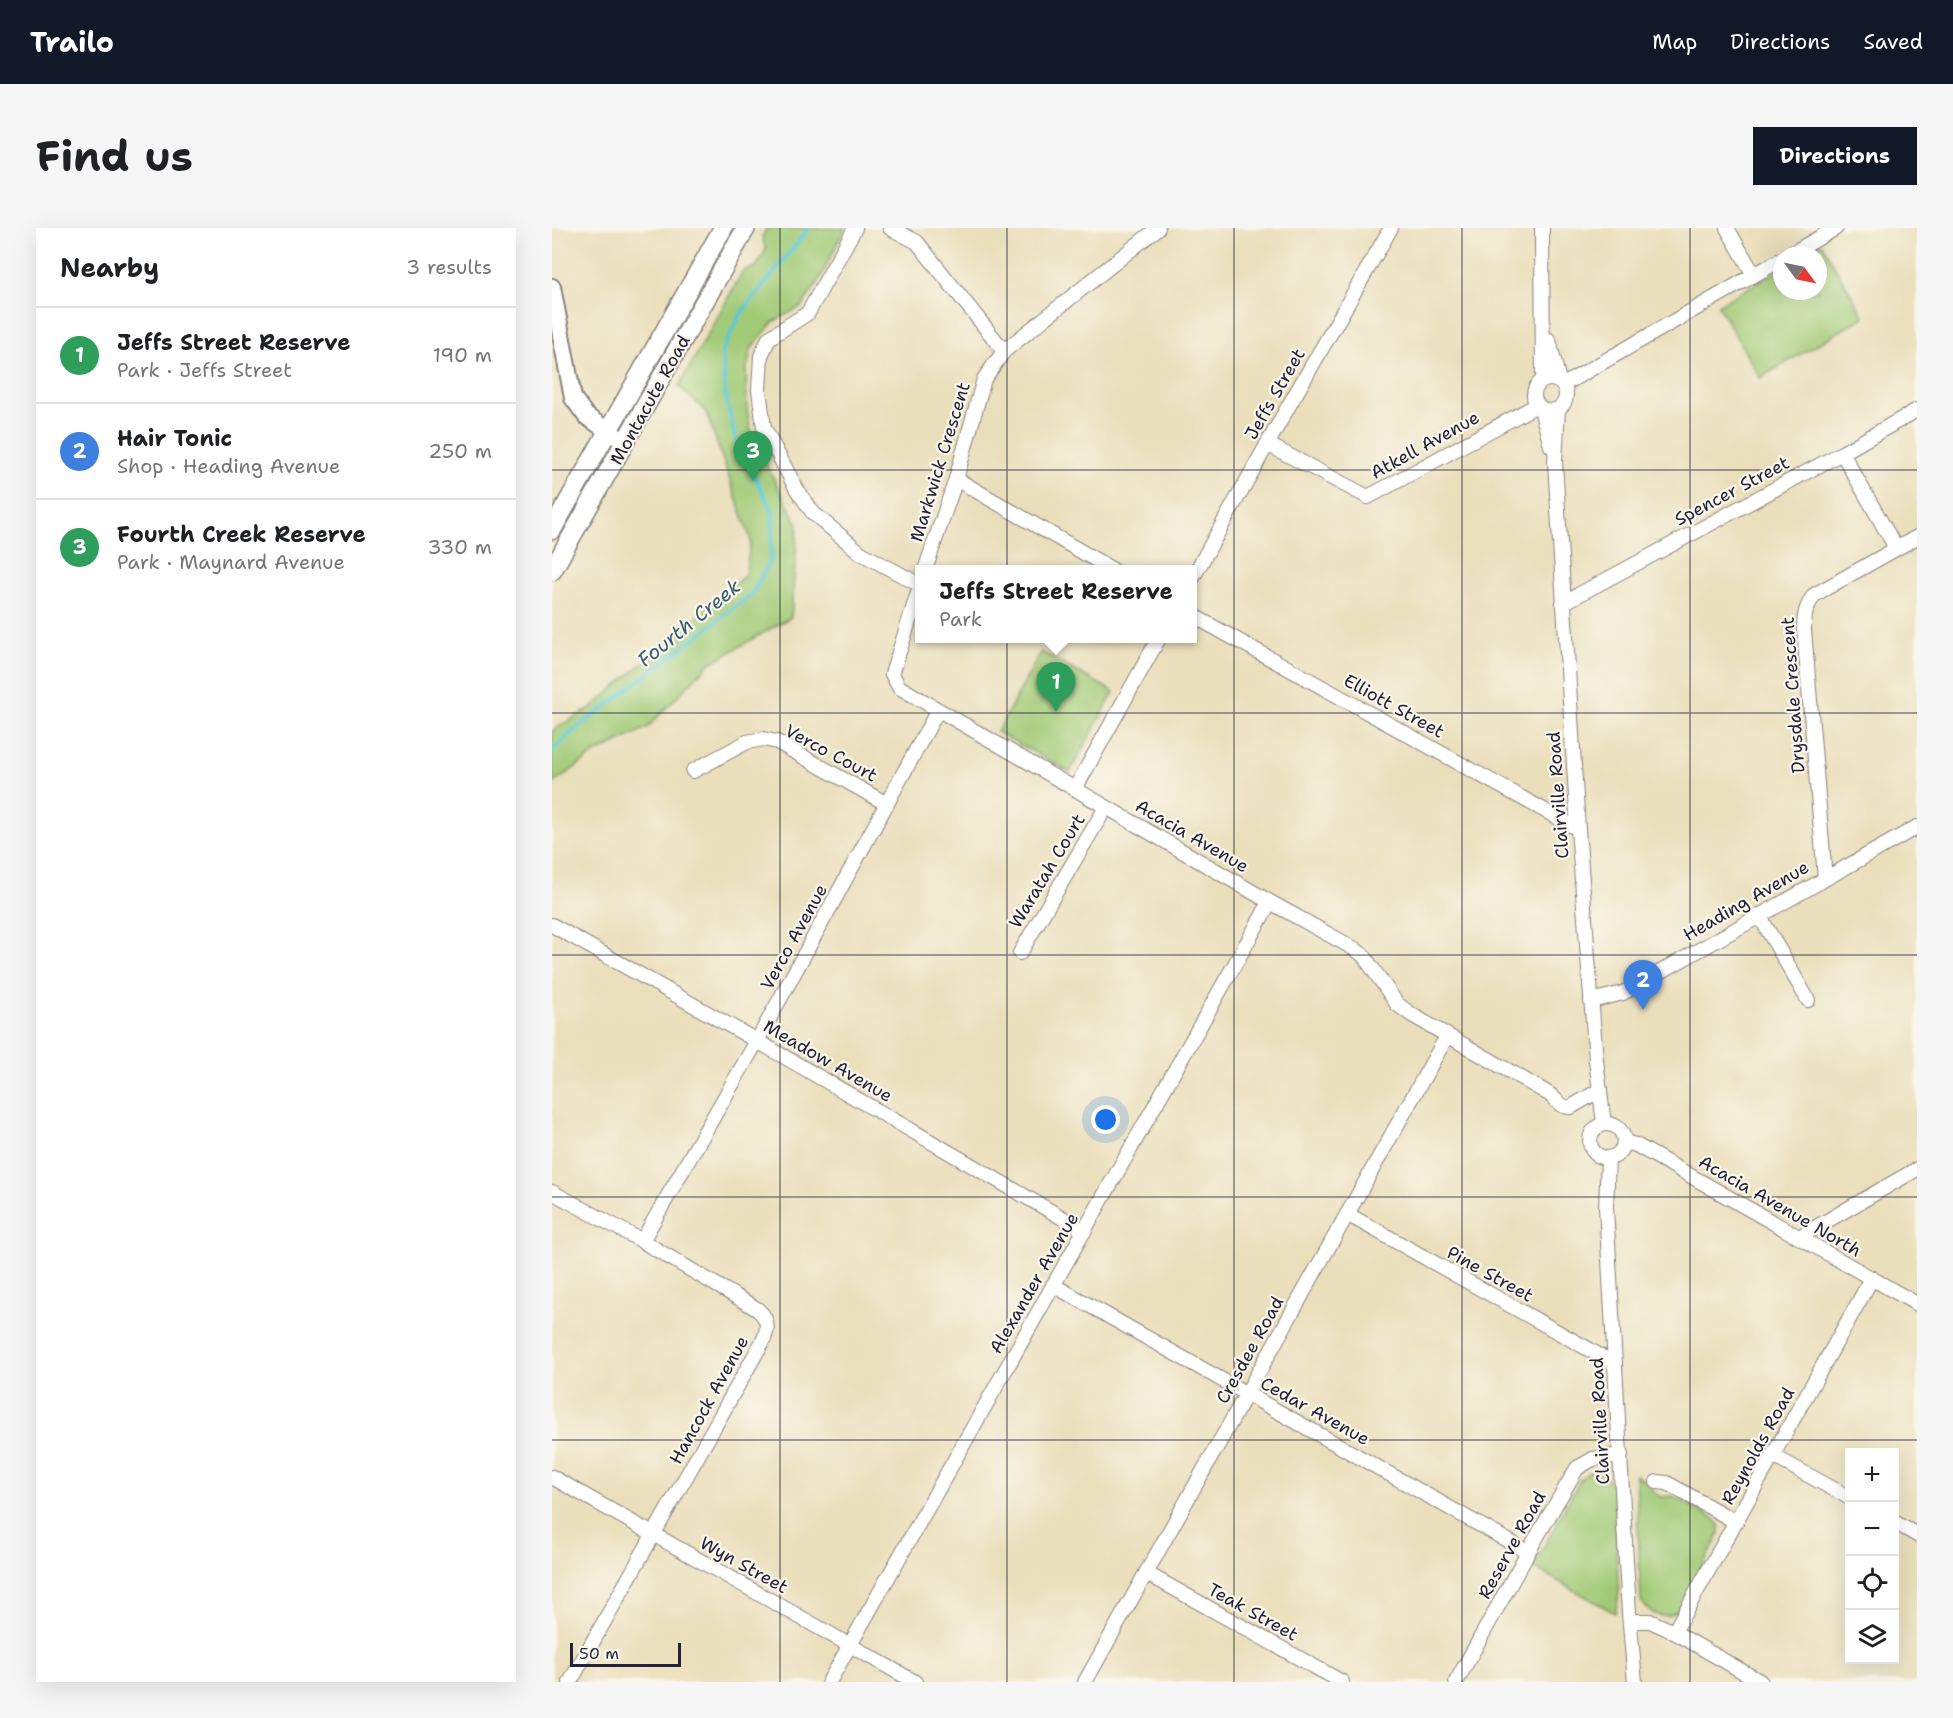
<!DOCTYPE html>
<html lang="en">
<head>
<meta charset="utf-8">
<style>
  :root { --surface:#fff; --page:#f6f6f6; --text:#202124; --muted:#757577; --line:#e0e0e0; --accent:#111827 }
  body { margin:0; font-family:"Shantell Sans",sans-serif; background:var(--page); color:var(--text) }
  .controls { position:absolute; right:18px; bottom:18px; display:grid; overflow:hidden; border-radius:0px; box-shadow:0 6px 24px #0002 }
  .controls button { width:54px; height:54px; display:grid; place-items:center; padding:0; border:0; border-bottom:2px solid var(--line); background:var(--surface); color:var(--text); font:30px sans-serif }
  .compass { position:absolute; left:1221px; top:18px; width:54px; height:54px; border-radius:50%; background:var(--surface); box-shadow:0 6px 24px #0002; rotate:123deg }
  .scale { position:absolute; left:18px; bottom:15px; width:111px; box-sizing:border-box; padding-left:6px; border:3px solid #22223b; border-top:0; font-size:16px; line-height:21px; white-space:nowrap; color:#22223b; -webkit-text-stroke:4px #fbf7ec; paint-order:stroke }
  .you { position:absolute; left:554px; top:892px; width:21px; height:21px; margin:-15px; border:4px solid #fff; border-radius:50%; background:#1a73e8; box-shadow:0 0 0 9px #1a73e833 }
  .badge { display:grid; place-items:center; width:39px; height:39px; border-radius:50%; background:var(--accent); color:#fff; font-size:20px; font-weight:700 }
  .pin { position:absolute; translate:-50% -50px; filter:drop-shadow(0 2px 3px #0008) }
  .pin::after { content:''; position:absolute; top:32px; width:21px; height:18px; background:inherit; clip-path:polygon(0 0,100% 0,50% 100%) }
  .popup { position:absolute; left:363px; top:337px; width:282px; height:78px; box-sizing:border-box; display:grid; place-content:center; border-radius:0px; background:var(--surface); filter:drop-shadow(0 2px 4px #0005); font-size:20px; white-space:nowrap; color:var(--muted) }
  .popup b { font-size:22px; color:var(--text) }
  .popup::after { content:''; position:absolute; left:50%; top:100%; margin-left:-12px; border:12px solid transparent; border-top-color:var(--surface) }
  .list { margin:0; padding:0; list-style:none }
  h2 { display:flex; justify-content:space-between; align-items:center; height:78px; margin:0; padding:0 24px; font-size:26px }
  h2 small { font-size:20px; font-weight:400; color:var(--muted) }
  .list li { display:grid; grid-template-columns:39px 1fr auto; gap:18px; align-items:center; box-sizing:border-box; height:96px; padding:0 24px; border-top:2px solid var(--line) }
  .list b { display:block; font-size:22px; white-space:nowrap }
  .list p { margin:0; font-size:20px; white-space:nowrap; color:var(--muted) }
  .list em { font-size:20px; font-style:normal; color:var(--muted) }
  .icon { flex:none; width:33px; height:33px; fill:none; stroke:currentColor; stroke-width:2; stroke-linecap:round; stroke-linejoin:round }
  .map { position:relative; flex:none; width:1365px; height:1454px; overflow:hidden; border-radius:0px }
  header { display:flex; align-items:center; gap:36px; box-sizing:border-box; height:84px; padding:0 30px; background:var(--accent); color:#fff }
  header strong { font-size:28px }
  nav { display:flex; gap:33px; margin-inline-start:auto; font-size:21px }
  .intro { display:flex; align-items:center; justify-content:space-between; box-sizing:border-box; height:144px; padding:0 36px }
  h1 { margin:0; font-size:42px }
  .button { padding:15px 27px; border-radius:0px; background:var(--accent); color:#fff; font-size:21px; font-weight:700 }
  main { display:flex; gap:36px; padding:0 36px }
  aside { flex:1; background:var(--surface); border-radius:0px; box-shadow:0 6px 24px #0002 }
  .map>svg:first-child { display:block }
  .green { fill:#a1ca76; stroke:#627658; stroke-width:1.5 }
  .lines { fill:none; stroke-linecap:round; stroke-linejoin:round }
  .stream { stroke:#5bc8cf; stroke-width:4.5 }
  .minor-casing { stroke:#86807b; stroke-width:16 }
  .tertiary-casing { stroke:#86807b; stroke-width:20 }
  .secondary-casing { stroke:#86807b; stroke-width:21 }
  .minor { stroke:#fff; stroke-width:14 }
  .tertiary { stroke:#fff; stroke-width:16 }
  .secondary { stroke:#fff; stroke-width:18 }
  .grid { fill:none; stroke:#22223b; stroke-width:1.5; stroke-opacity:0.55 }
  .labels { text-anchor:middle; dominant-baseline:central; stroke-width:4.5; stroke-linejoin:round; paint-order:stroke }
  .street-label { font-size:18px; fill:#22223b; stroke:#fbf7ec }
  .water-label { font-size:20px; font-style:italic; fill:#365c6f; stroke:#fbf7ec }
</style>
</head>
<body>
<header>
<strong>Trailo</strong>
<nav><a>Map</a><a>Directions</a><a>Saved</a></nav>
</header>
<div class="intro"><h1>Find us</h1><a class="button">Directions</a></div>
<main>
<aside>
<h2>Nearby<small>3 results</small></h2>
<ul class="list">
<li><span class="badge" style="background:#2e9e5b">1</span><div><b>Jeffs Street Reserve</b><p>Park · Jeffs Street</p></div><em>190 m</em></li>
<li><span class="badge" style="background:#3f7fe0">2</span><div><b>Hair Tonic</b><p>Shop · Heading Avenue</p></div><em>250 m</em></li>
<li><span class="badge" style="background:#2e9e5b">3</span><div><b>Fourth Creek Reserve</b><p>Park · Maynard Avenue</p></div><em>330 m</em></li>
</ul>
</aside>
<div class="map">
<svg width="1365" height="1454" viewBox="0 0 1365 1454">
  <rect width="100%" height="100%" fill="#fbf7ec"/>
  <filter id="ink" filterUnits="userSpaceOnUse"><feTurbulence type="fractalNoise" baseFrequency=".0167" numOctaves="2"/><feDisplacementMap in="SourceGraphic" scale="12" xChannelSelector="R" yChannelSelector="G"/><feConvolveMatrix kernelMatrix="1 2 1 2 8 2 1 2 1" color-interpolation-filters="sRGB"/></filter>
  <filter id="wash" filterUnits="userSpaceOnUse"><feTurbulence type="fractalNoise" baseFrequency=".008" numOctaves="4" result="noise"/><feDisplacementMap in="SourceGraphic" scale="24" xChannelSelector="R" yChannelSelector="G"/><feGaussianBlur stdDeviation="1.35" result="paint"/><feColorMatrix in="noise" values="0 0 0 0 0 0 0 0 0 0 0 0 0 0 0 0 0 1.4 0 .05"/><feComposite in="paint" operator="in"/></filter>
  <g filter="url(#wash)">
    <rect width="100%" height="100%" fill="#eadfbb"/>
    <!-- green -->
    <g class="green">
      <polygon points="215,0 293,0 267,53 250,78 221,94 199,121 194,144 195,181 200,210 246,296 239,389 157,436 95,500 44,525 0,556 0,503 39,480 193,347 199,312 154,184 127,158 191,43 204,39 214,22 210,8"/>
      <polygon points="1270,16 1312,89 1208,150 1166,77 1230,40 1230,63 1266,63 1266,27 1252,27"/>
      <polygon points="489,424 562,464 518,544 445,504"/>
      <path d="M 1037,1244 C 1051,1245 1055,1247 1061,1259 L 1067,1367 L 1063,1385 L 981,1339 L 1028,1252 Z"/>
      <path d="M 1084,1247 L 1097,1256 L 1100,1263 L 1109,1269 L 1121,1268 L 1163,1291 L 1167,1297 L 1168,1305 L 1126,1382 C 1111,1394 1100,1387 1089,1373 Z"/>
    </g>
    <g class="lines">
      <!-- stream -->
      <polyline class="stream" points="0,523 19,505 200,366 219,331 221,284 183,210 173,163 170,123 188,87 257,0"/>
    </g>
  </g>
  <g filter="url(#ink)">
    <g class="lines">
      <!-- minor casing -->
      <g class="minor-casing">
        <g id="minor">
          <polyline points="303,0 256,85 217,110 209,128 207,162 212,200 244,260 261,285 309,325 368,357"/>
          <polyline points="338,0 365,14 452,123"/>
          <polyline points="990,0 991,152"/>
          <polyline points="1175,0 1202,47"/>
          <polyline points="1237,27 1284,0"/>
          <polyline points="997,112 1007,153"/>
          <circle cx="998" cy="167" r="16"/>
          <polyline points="1011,157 1230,31"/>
          <polyline points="989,181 999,218"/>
          <polyline points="1006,181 1003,234 1026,601 1044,832 1052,896"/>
          <polyline points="715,216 816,269 985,177"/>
          <polyline points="1290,225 1344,320"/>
          <polyline points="404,251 561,342"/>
          <polyline points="373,342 404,251 432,151 452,123 606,0"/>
          <polyline points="640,351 731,188 839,0"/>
          <path d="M 368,359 L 340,446 L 347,459 L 718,674 L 803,721 L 812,728 L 845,776 L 860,787 L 997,866 C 1005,872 1008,880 1019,879 L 1048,862"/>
          <polyline points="1011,375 1290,225 1365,182"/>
          <polyline points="640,387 1026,601"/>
          <polyline points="141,543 195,514 211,511 225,514 335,576"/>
          <polyline points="523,561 607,410"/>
          <path d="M 1273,650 L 1252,402 C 1252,387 1254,379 1262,367 L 1365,309"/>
          <polyline points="1207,687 1256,772"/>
          <polyline points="0,697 205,813 533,1003"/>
          <polyline points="468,725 554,579"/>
          <polyline points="1039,773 1071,765 1365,599"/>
          <circle cx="1055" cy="913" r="17"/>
          <polyline points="1072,914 1084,917 1365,1076"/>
          <polyline points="1056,930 1054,979 1077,1385 1083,1454"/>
          <path d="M 0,964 L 90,1013 L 205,1081 C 216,1090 217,1099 212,1111 L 18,1454"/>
          <polyline points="795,986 1063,1136"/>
          <polyline points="1247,1009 1365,941"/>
          <polyline points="90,1013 205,813 386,482"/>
          <polyline points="501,1057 976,1324"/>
          <polyline points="1221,1228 1298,1270"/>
          <polyline points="0,1249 363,1454"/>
          <polyline points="1105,1254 1115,1255 1184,1294"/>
          <polyline points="1342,1294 1365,1307"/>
          <polyline points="594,1345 790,1454"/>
          <polyline points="1078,1393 1098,1393 1122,1404 1209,1454"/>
          <polyline points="1122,1404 1320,1050"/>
          <polyline points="277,1454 718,674"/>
          <polyline points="533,1454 895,808"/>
          <polyline points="904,1454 976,1324 1025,1240 1041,1231 1069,1227"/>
        </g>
      </g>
      <!-- tertiary casing -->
      <g class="tertiary-casing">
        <polyline id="tertiary" points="0,59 21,170 34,188 68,211"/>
      </g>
      <!-- secondary casing -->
      <g class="secondary-casing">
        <g id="secondary">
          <polyline points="0,302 171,0"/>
          <polyline points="0,343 194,0"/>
        </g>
      </g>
      <!-- minor -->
      <use href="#minor" class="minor"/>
      <!-- tertiary -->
      <use href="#tertiary" class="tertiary"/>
      <!-- secondary -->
      <use href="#secondary" class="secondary"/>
    </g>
  </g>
  <!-- grid -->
  <path class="grid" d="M 228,0 L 228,1454M 455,0 L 455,1454M 682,0 L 682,1454M 910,0 L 910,1454M 1138,0 L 1138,1454M 0,242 L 1365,242M 0,485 L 1365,485M 0,727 L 1365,727M 0,969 L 1365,969M 0,1212 L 1365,1212"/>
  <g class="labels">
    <!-- street labels -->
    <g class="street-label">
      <text transform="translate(723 166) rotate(-60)">Jeffs Street</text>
      <text transform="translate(98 172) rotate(-61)">Montacute Road</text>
      <text transform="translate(873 217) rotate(-29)">Atkell Avenue</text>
      <text transform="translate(388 234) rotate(-73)">Markwick Crescent</text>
      <text transform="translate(1180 263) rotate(-28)">Spencer Street</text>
      <text transform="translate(1241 467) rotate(-94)">Drysdale Crescent</text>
      <text transform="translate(842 478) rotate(29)">Elliott Street</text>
      <text transform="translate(279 525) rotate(28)">Verco Court</text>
      <text transform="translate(1006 567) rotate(-94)">Clairville Road</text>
      <text transform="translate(640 608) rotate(30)">Acacia Avenue</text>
      <text transform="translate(495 643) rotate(-59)">Waratah Court</text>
      <text transform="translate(1194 673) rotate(-30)">Heading Avenue</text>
      <text transform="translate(242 709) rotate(-61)">Verco Avenue</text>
      <text transform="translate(276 833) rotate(30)">Meadow Avenue</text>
      <text transform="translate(1228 978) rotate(30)">Acacia Avenue North</text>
      <text transform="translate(938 1046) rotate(29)">Pine Street</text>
      <text transform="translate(482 1055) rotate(-60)">Alexander Avenue</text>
      <text transform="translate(698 1122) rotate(-61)">Cresdee Road</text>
      <text transform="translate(157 1172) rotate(-61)">Hancock Avenue</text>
      <text transform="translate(763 1183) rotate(29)">Cedar Avenue</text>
      <text transform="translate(1048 1193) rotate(-93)">Clairville Road</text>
      <text transform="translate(1206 1218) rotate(-61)">Reynolds Road</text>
      <text transform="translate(960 1317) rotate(-61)">Reserve Road</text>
      <text transform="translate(192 1337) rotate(29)">Wyn Street</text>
      <text transform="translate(701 1384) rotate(29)">Teak Street</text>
    </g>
    <!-- water labels -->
    <g class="water-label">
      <text transform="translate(137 395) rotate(-39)">Fourth Creek</text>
    </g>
  </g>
</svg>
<div class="controls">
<button>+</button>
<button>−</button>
<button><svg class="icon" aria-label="locate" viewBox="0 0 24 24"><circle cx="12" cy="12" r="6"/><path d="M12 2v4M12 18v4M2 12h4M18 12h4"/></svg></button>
<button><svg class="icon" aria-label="layers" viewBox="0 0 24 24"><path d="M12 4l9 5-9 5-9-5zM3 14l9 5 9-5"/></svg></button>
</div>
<svg class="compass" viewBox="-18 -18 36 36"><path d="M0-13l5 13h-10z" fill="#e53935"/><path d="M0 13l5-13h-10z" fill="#757577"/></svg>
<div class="scale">50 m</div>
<div class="you"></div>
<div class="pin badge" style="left:504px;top:484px;background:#2e9e5b">1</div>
<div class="popup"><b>Jeffs Street Reserve</b>Park</div>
<div class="pin badge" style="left:1091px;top:782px;background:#3f7fe0">2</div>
<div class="pin badge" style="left:201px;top:253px;background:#2e9e5b">3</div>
</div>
</main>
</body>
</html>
